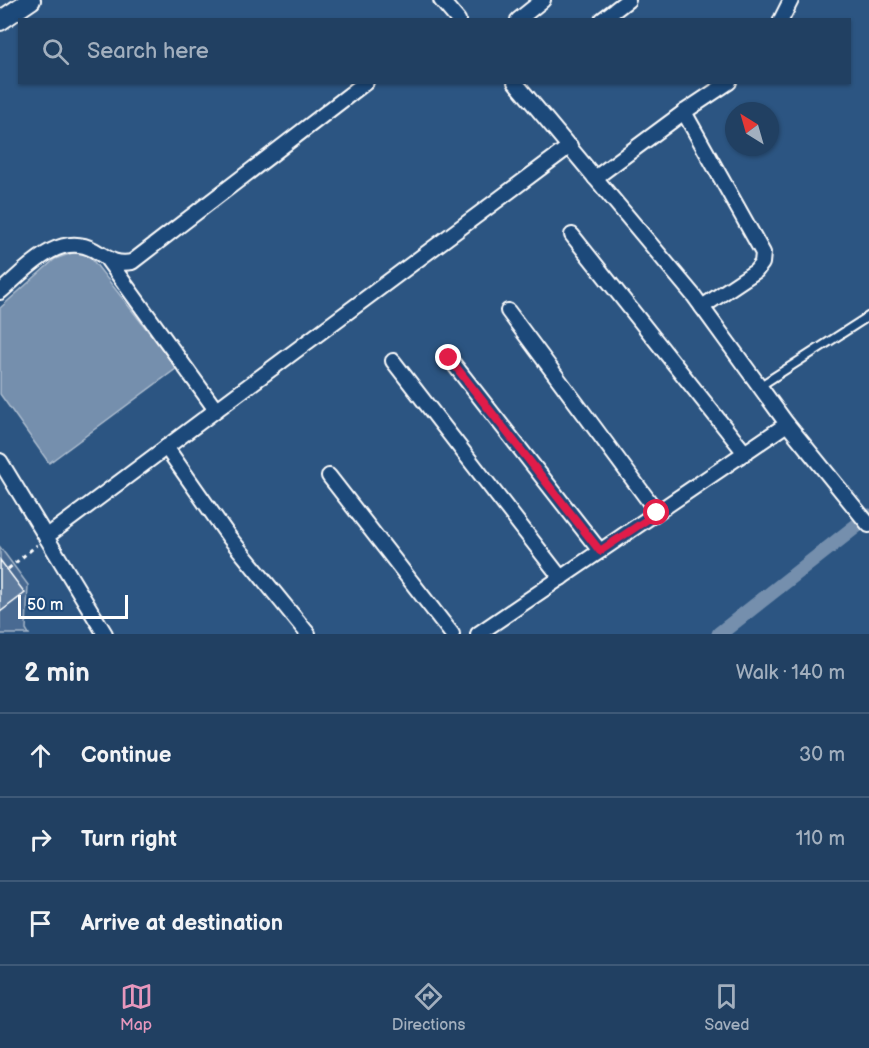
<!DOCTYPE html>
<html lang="en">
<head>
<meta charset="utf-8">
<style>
  :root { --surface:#214062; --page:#294768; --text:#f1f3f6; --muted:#a2afbe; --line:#3e5977; --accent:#e797bd }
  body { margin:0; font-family:"Balsamiq Sans",sans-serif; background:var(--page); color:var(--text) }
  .compass { position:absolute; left:725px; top:102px; width:54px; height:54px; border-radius:50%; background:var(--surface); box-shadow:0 2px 4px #0004; rotate:323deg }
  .scale { position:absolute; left:18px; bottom:15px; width:110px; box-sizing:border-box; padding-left:6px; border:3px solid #fff; border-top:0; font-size:16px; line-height:21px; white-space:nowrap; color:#fff; -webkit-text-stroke:4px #1f4a7a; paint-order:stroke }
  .stop { position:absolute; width:18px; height:18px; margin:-14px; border:4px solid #e11d48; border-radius:50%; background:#fff }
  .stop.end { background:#e11d48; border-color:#fff; box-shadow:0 2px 6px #0008 }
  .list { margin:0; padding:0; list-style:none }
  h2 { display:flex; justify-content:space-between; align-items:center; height:78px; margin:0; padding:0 24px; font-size:26px }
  h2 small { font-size:20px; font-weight:400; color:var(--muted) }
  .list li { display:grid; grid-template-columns:39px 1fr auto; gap:18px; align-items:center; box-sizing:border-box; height:84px; padding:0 24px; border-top:2px solid var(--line) }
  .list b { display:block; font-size:22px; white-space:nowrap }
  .list em { font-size:20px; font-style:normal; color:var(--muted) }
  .icon { flex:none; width:33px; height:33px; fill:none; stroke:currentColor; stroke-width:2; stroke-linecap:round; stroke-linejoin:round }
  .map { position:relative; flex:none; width:869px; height:634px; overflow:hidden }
  .search { position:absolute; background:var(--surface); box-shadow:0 2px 4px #0004; left:18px; right:18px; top:18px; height:66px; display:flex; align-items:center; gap:15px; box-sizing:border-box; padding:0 21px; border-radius:0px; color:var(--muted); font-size:22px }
  .sheet { height:330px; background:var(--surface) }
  nav { display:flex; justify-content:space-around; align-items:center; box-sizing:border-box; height:84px; border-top:2px solid var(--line); background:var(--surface); font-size:16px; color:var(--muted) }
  nav a { display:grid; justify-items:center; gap:3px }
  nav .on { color:var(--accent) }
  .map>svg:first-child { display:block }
  .green { fill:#486b92; stroke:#a4b5c8; stroke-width:1.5 }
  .water { fill:#748fad; stroke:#acbcce; stroke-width:1.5 }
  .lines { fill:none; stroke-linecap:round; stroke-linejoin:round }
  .canal { stroke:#748fad; stroke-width:15 }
  .building { fill:#5e7c9f; stroke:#fff; stroke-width:1.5 }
  .service-casing { stroke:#fff; stroke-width:11 }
  .minor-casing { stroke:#fff; stroke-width:18 }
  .tertiary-casing { stroke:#fff; stroke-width:22 }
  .path { stroke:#fff; stroke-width:3; stroke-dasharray:4.5 4.5; stroke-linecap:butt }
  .service { stroke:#1f4a7a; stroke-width:7 }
  .minor { stroke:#1f4a7a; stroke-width:14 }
  .tertiary { stroke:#1f4a7a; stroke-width:18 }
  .route { stroke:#e11d48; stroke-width:8 }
</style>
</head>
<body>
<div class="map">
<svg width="869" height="634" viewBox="0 0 869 634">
  <rect width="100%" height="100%" fill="#2c5582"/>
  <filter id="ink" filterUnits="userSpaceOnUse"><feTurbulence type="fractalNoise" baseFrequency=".0167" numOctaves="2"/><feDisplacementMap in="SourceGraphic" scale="12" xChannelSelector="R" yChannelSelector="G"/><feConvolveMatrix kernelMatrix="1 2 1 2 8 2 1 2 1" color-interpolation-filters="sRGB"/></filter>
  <g filter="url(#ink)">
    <!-- green -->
    <polygon class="green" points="0,547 28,585 26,629 29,634 0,634"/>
    <!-- water -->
    <polygon class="water" points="84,249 177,368 49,463 0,394 0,308 55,259"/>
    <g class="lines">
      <!-- canal -->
      <polyline class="canal" points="719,634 869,516"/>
    </g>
    <!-- building -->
    <polygon class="building" points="0,560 25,593 0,612"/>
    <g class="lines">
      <!-- service casing -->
      <g class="service-casing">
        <polyline id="service" points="760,386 869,316"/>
      </g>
      <!-- minor casing -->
      <g class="minor-casing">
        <g id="minor">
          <polyline points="441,0 458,20"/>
          <polyline points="518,20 543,0"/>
          <polyline points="602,20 628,0"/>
          <polyline points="781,20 791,0"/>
          <polyline points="684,112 763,253 762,263 756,271 702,307"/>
          <polyline points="595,178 684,112 729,82"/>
          <polyline points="572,235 745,453"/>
          <polyline points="107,259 216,410"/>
          <path d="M 0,292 C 25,271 58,230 94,250 C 108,258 114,265 132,262 L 366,82"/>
          <polyline points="508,311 657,512"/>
          <polyline points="449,358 600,551"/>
          <polyline points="393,361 561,578"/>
          <polyline points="787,424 869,525"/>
          <polyline points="166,447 229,537 308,634"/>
          <polyline points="0,461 105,634"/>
          <polyline points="329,476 452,634"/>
          <polyline points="46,537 570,146"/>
          <polyline points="478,634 787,424 694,296 515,82"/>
        </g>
      </g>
      <!-- tertiary casing -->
      <g class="tertiary-casing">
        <polyline id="tertiary" points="0,21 31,0"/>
      </g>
      <!-- path -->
      <polyline class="path" points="8,569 37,545"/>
      <!-- service -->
      <use href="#service" class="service"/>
      <!-- minor -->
      <use href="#minor" class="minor"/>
      <!-- tertiary -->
      <use href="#tertiary" class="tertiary"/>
    </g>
  </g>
  <g class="lines" filter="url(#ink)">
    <!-- route -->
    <polyline class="route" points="449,358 600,551 657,513"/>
  </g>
</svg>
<svg class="compass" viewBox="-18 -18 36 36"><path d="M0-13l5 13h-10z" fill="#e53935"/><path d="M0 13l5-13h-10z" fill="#a2afbe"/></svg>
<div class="scale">50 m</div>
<div class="stop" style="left:657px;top:513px"></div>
<div class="stop end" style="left:449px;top:358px"></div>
<div class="search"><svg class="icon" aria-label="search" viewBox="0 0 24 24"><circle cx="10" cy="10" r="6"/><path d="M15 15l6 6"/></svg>Search here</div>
</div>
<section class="sheet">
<h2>2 min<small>Walk · 140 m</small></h2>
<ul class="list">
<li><svg class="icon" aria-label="ahead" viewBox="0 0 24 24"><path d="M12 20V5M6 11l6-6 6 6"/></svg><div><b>Continue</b></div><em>30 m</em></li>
<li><svg class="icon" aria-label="right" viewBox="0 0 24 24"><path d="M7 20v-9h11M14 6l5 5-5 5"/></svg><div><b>Turn right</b></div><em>110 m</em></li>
<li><svg class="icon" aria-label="arrive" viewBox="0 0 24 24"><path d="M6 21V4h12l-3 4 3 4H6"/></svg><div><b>Arrive at destination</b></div></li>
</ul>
</section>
<nav>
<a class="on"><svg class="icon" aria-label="map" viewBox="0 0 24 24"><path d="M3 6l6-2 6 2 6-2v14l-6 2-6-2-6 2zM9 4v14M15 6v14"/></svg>Map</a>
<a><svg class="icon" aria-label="directions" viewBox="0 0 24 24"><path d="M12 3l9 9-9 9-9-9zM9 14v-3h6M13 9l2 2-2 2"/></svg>Directions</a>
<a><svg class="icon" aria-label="saved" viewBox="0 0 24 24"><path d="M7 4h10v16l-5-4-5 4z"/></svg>Saved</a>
</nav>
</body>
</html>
